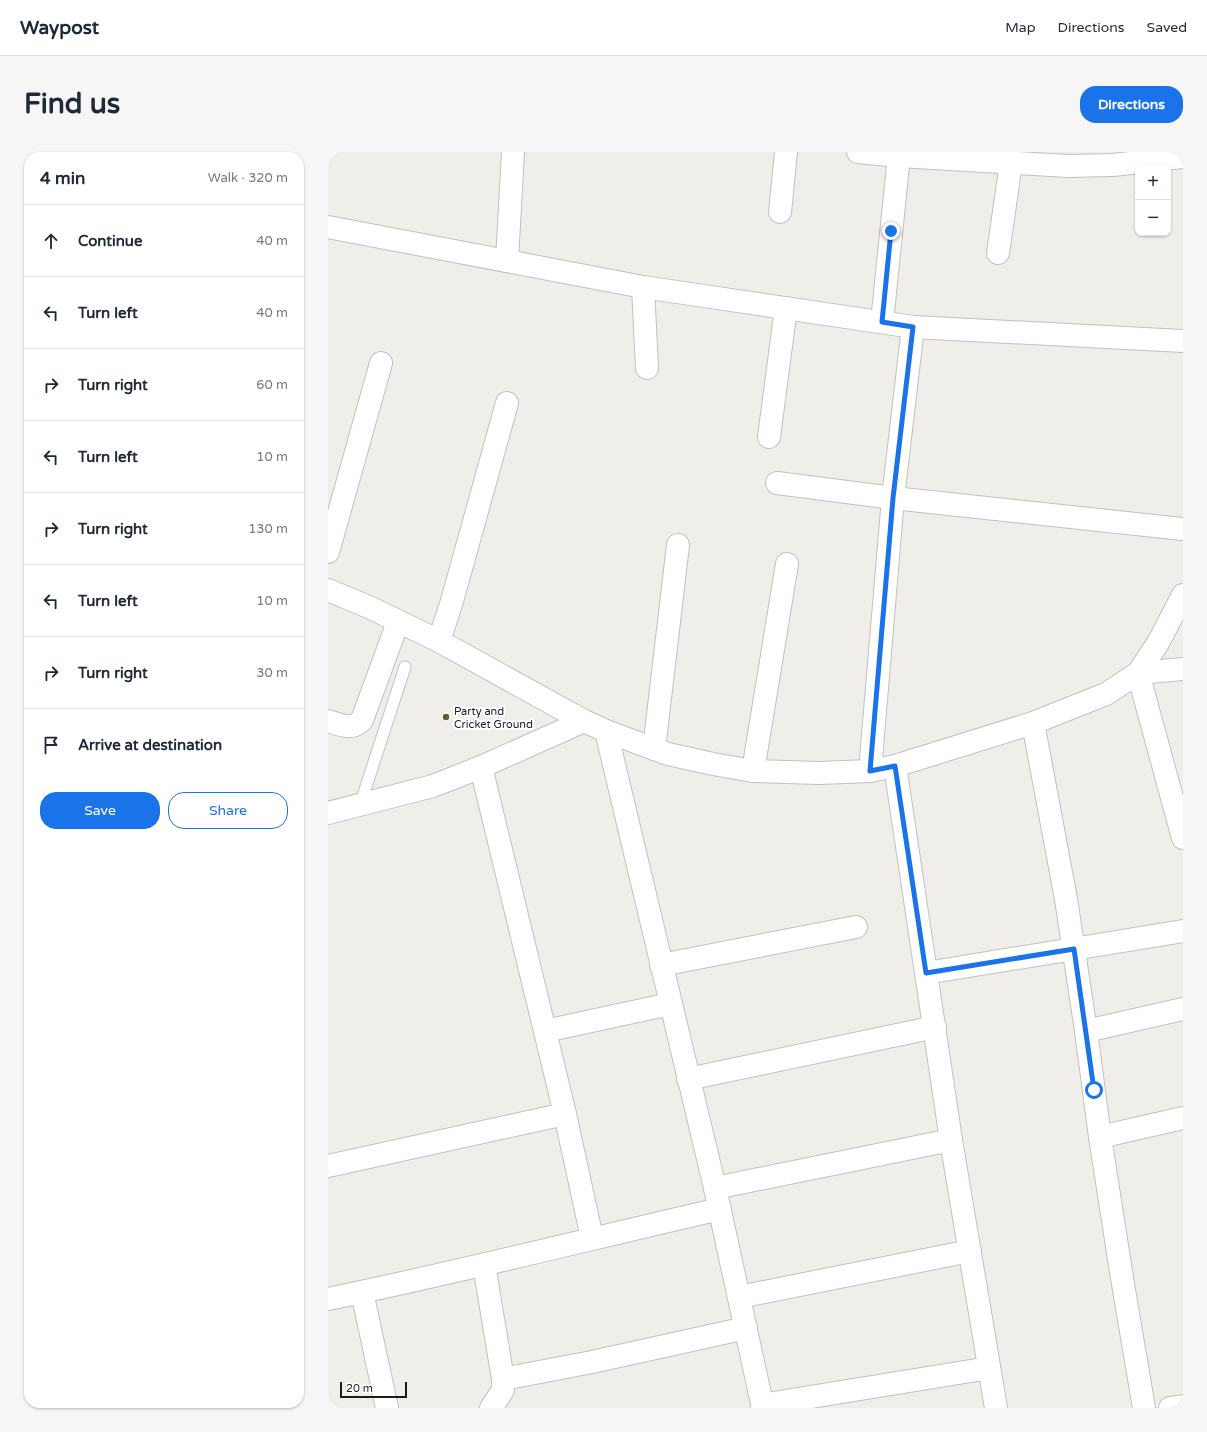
<!DOCTYPE html>
<html lang="en">
<head>
<meta charset="utf-8">
<style>
  :root { --surface:#fff; --page:#f6f6f7; --text:#1f2937; --muted:#747a83; --line:#e0e1e3; --accent:#1a73e8 }
  body { margin:0; font-family:"Varela Round",sans-serif; background:var(--page); color:var(--text) }
  .controls { position:absolute; right:12px; top:12px; display:grid; overflow:hidden; border-radius:8px; box-shadow:0 1px 3px #0004 }
  .controls button { width:36px; height:36px; display:grid; place-items:center; padding:0; border:0; border-bottom:1px solid var(--line); background:var(--surface); color:var(--text); font:20px sans-serif }
  .scale { position:absolute; left:12px; bottom:10px; width:67px; box-sizing:border-box; padding-left:4px; border:2px solid #1b1b1a; border-top:0; font-size:11px; line-height:14px; white-space:nowrap; color:#1b1b1a; -webkit-text-stroke:3px #fff; paint-order:stroke }
  .stop { position:absolute; width:12px; height:12px; margin:-9px; border:3px solid #1a73e8; border-radius:50%; background:#fff }
  .stop.end { background:#1a73e8; border-color:#fff; box-shadow:0 1px 4px #0008 }
  .list { margin:0; padding:0; list-style:none }
  h2 { display:flex; justify-content:space-between; align-items:center; height:52px; margin:0; padding:0 16px; font-size:17px }
  h2 small { font-size:13px; font-weight:400; color:var(--muted) }
  .list li { display:grid; grid-template-columns:26px 1fr auto; gap:12px; align-items:center; box-sizing:border-box; height:72px; padding:0 16px; border-top:1px solid var(--line) }
  .list b { display:block; font-size:15px; white-space:nowrap }
  .list em { font-size:13px; font-style:normal; color:var(--muted) }
  .actions { display:flex; gap:8px; padding:12px 16px }
  .actions a { flex:1; padding:9px 0; border:1px solid var(--accent); border-radius:16px; text-align:center; font-size:14px; color:var(--accent) }
  .actions .main { background:var(--accent); color:#fff }
  .icon { flex:none; width:22px; height:22px; fill:none; stroke:currentColor; stroke-width:2; stroke-linecap:round; stroke-linejoin:round }
  .map { position:relative; flex:none; width:855px; height:1256px; overflow:hidden; border-radius:16px }
  header { display:flex; align-items:center; gap:24px; box-sizing:border-box; height:56px; padding:0 20px; background:var(--surface); border-bottom:1px solid var(--line) }
  header strong { font-size:19px }
  nav { display:flex; gap:22px; margin-inline-start:auto; font-size:14px }
  .intro { display:flex; align-items:center; justify-content:space-between; box-sizing:border-box; height:96px; padding:0 24px }
  h1 { margin:0; font-size:28px }
  .button { padding:10px 18px; border-radius:16px; background:var(--accent); color:#fff; font-size:14px; font-weight:700 }
  main { display:flex; gap:24px; padding:0 24px }
  aside { flex:1; background:var(--surface); border-radius:16px; box-shadow:0 1px 3px #0004 }
  .map>svg:first-child { display:block }
  .lines { fill:none; stroke-linecap:round; stroke-linejoin:round }
  .service-casing { stroke:#c3c1be; stroke-width:13 }
  .minor-casing { stroke:#c3c1be; stroke-width:24 }
  .service { stroke:#fff; stroke-width:11 }
  .minor { stroke:#fff; stroke-width:22 }
  .route { stroke:#1a73e8; stroke-width:5 }
  .poi-dot { fill:#6d5b29; stroke:#fff; stroke-width:1.5 }
  .labels { text-anchor:middle; dominant-baseline:central; stroke-width:4; stroke-linejoin:round; paint-order:stroke }
  .poi-label { font-size:11px; fill:#1b1b1a; stroke:#fff; text-anchor:start }
</style>
</head>
<body>
<header>
<strong>Waypost</strong>
<nav><a>Map</a><a>Directions</a><a>Saved</a></nav>
</header>
<div class="intro"><h1>Find us</h1><a class="button">Directions</a></div>
<main>
<aside>
<h2>4 min<small>Walk · 320 m</small></h2>
<ul class="list">
<li><svg class="icon" aria-label="ahead" viewBox="0 0 24 24"><path d="M12 20V5M6 11l6-6 6 6"/></svg><div><b>Continue</b></div><em>40 m</em></li>
<li><svg class="icon" aria-label="left" viewBox="0 0 24 24"><path d="M17 20v-9H6M10 6l-5 5 5 5"/></svg><div><b>Turn left</b></div><em>40 m</em></li>
<li><svg class="icon" aria-label="right" viewBox="0 0 24 24"><path d="M7 20v-9h11M14 6l5 5-5 5"/></svg><div><b>Turn right</b></div><em>60 m</em></li>
<li><svg class="icon" aria-label="left" viewBox="0 0 24 24"><path d="M17 20v-9H6M10 6l-5 5 5 5"/></svg><div><b>Turn left</b></div><em>10 m</em></li>
<li><svg class="icon" aria-label="right" viewBox="0 0 24 24"><path d="M7 20v-9h11M14 6l5 5-5 5"/></svg><div><b>Turn right</b></div><em>130 m</em></li>
<li><svg class="icon" aria-label="left" viewBox="0 0 24 24"><path d="M17 20v-9H6M10 6l-5 5 5 5"/></svg><div><b>Turn left</b></div><em>10 m</em></li>
<li><svg class="icon" aria-label="right" viewBox="0 0 24 24"><path d="M7 20v-9h11M14 6l5 5-5 5"/></svg><div><b>Turn right</b></div><em>30 m</em></li>
<li><svg class="icon" aria-label="arrive" viewBox="0 0 24 24"><path d="M6 21V4h12l-3 4 3 4H6"/></svg><div><b>Arrive at destination</b></div></li>
</ul>
<div class="actions"><a class="main">Save</a><a>Share</a></div>
</aside>
<div class="map">
<svg width="855" height="1256" viewBox="0 0 855 1256">
  <rect width="100%" height="100%" fill="#f0eeea"/>
  <g class="lines">
    <!-- service casing -->
    <g class="service-casing">
      <polyline id="service" points="32,653 77,515"/>
    </g>
    <!-- minor casing -->
    <g class="minor-casing">
      <g id="minor">
        <polyline points="530,0 571,4 740,14 785,13 855,5"/>
        <polyline points="452,60 458,0"/>
        <polyline points="0,75 315,135 585,175 855,189"/>
        <polyline points="670,101 683,11"/>
        <polyline points="179,109 185,0"/>
        <polyline points="315,135 319,216"/>
        <polyline points="554,170 571,4"/>
        <polyline points="441,285 458,156"/>
        <polyline points="449,331 565,346 855,377"/>
        <polyline points="0,400 53,211"/>
        <polyline points="0,438 43,456 111,489 256,569 278,579 340,602 385,612 425,619 491,621 542,619 567,614 705,571 778,542 810,521 830,491 855,443"/>
        <polyline points="111,489 124,449 179,251"/>
        <polyline points="855,517 810,521 855,686"/>
        <path d="M 0,569 C 13,573 24,579 34,568 L 70,470"/>
        <polyline points="705,571 738,747 758,879 772,985 794,1126 816,1256"/>
        <polyline points="278,579 387,1036 435,1256"/>
        <polyline points="326,597 350,393"/>
        <polyline points="567,614 623,988 668,1256"/>
        <polyline points="153,615 237,962 264,1086"/>
        <polyline points="425,619 459,412"/>
        <polyline points="542,619 565,346 585,175"/>
        <polyline points="0,661 105,634 153,615 256,569"/>
        <polyline points="333,813 528,775"/>
        <polyline points="598,821 855,779"/>
        <polyline points="217,879 342,852"/>
        <polyline points="758,879 855,857"/>
        <polyline points="360,927 607,875"/>
        <polyline points="772,985 855,966"/>
        <polyline points="0,1014 237,962"/>
        <polyline points="387,1036 623,988"/>
        <polyline points="156,1113 175,1227 175,1238 163,1256"/>
        <polyline points="34,1140 59,1256"/>
        <polyline points="411,1145 642,1099"/>
        <path d="M 0,1147 C 131,1120 261,1087 392,1057"/>
        <polyline points="175,1227 264,1210 418,1176"/>
        <polyline points="434,1253 661,1216"/>
        <polyline points="842,1256 855,1254"/>
      </g>
    </g>
    <!-- service -->
    <use href="#service" class="service"/>
    <!-- minor -->
    <use href="#minor" class="minor"/>
  </g>
  <g class="lines">
    <!-- route -->
    <polyline class="route" points="563,79 554,170 585,175 565,346 542,619 567,614 598,821 746,797 766,938"/>
  </g>
  <!-- markers -->
  <circle class="poi-dot" cx="118" cy="565" r="4"/>
  <g class="labels">
    <!-- poi labels -->
    <g class="poi-label">
      <text x="126" y="559">Party and<tspan x="126" dy="13">Cricket Ground</tspan></text>
    </g>
  </g>
</svg>
<div class="controls">
<button>+</button>
<button>−</button>
</div>
<div class="scale">20 m</div>
<div class="stop" style="left:766px;top:938px"></div>
<div class="stop end" style="left:563px;top:79px"></div>
</div>
</main>
</body>
</html>
